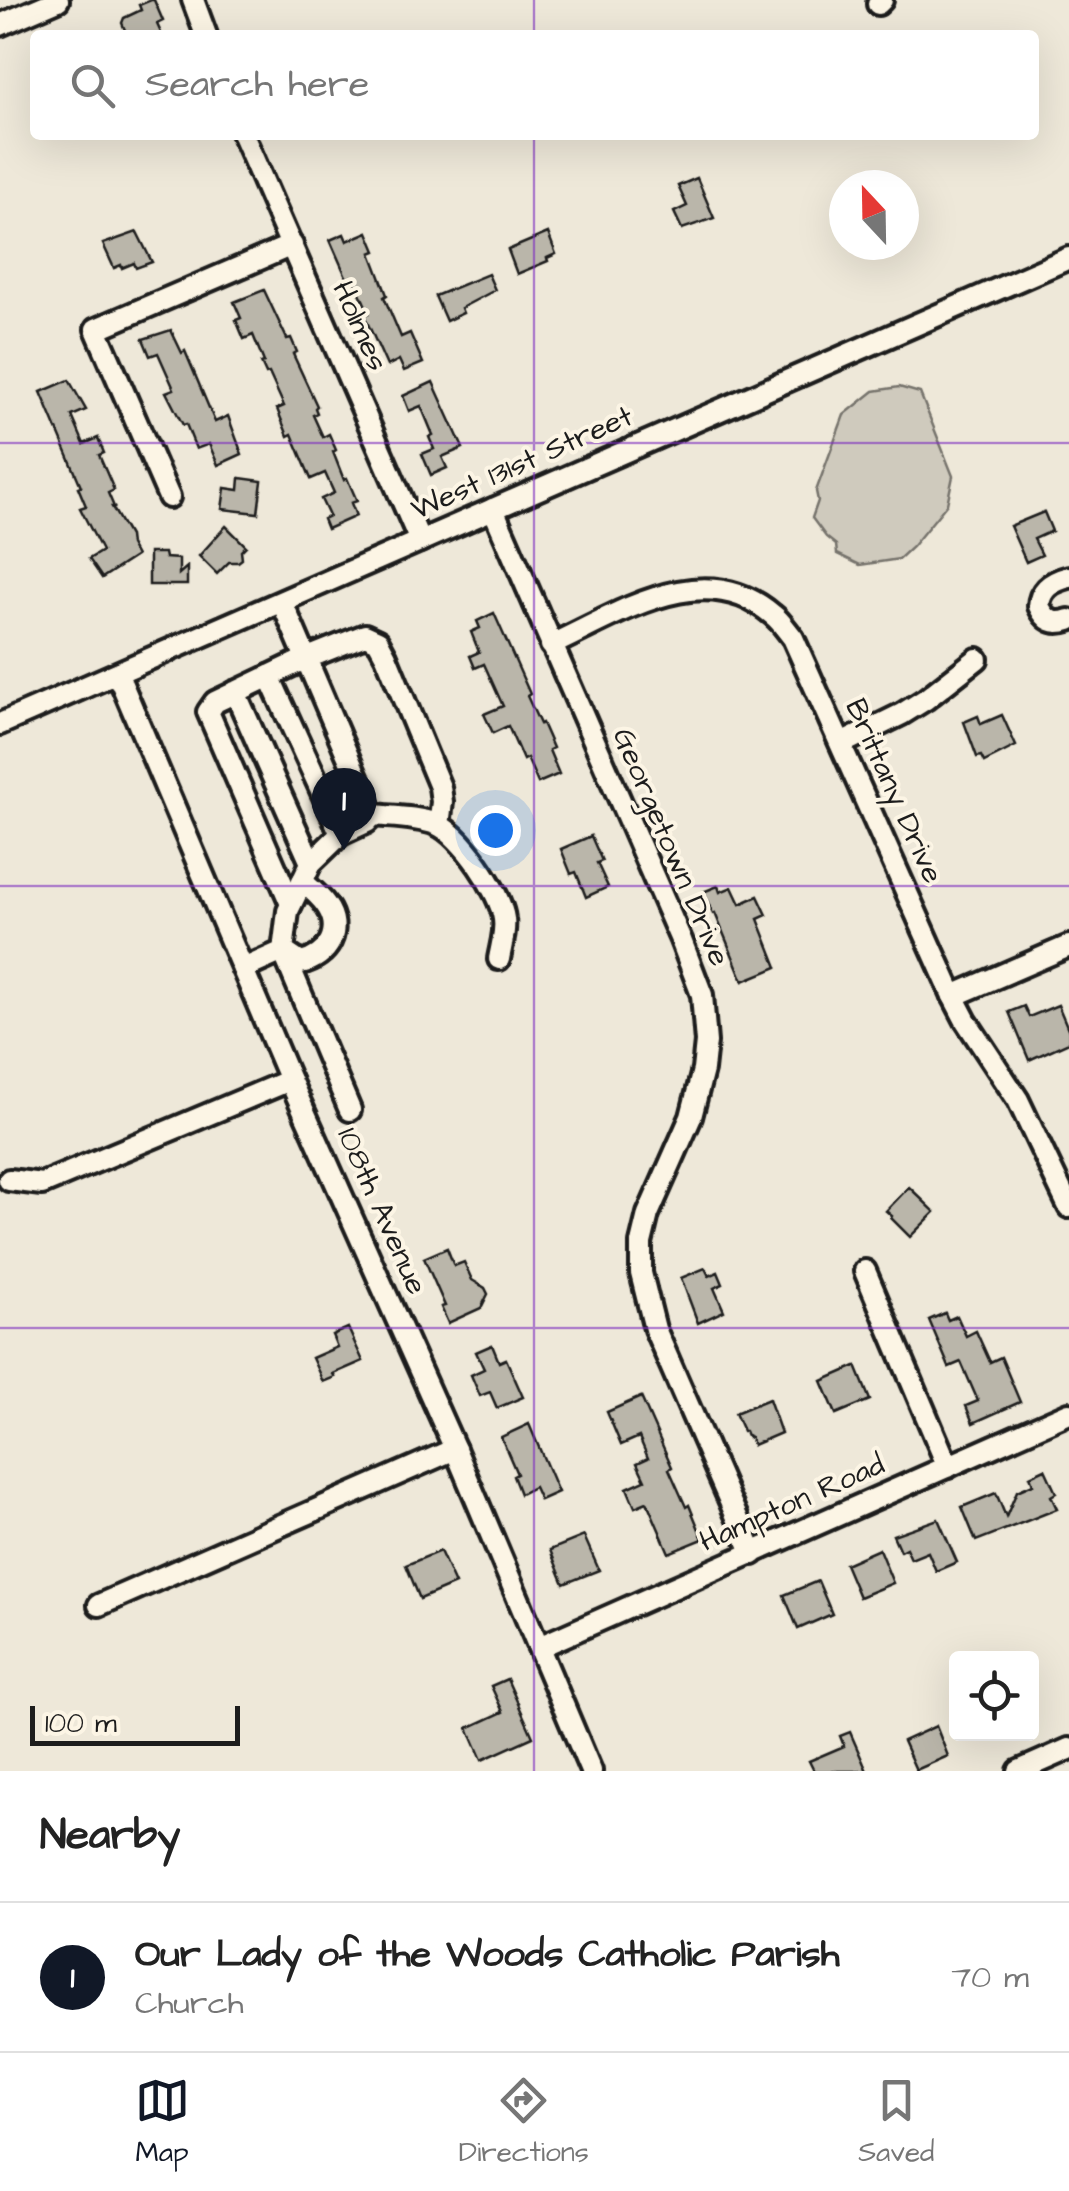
<!DOCTYPE html>
<html lang="en">
<head>
<meta charset="utf-8">
<style>
  :root { --surface:#fff; --page:#f6f6f6; --text:#222; --muted:#767676; --line:#e0e0e0; --accent:#111827 }
  body { margin:0; font-family:"Architects Daughter",sans-serif; background:var(--page); color:var(--text) }
  .controls { position:absolute; right:30px; bottom:30px; display:grid; overflow:hidden; border-radius:10px; box-shadow:0 10px 40px #0002 }
  .controls button { width:90px; height:90px; display:grid; place-items:center; padding:0; border:0; border-bottom:2px solid var(--line); background:var(--surface); color:var(--text); font:50px sans-serif }
  .compass { position:absolute; left:829px; top:170px; width:90px; height:90px; border-radius:50%; background:var(--surface); box-shadow:0 10px 40px #0002; rotate:338deg }
  .scale { position:absolute; left:30px; bottom:25px; width:210px; box-sizing:border-box; padding-left:10px; border:5px solid #1c1c1c; border-top:0; font-size:28px; line-height:35px; white-space:nowrap; color:#1c1c1c; -webkit-text-stroke:8px #fcf5e5; paint-order:stroke }
  .you { position:absolute; left:495px; top:830px; width:35px; height:35px; margin:-25px; border:8px solid #fff; border-radius:50%; background:#1a73e8; box-shadow:0 0 0 15px #1a73e833 }
  .badge { display:grid; place-items:center; width:65px; height:65px; border-radius:50%; background:var(--accent); color:#fff; font-size:32px; font-weight:700 }
  .pin { position:absolute; translate:-50% -82px; filter:drop-shadow(0 2px 5px #0008) }
  .pin::after { content:''; position:absolute; top:52px; width:35px; height:30px; background:inherit; clip-path:polygon(0 0,100% 0,50% 100%) }
  .list { margin:0; padding:0; list-style:none }
  h2 { display:flex; justify-content:space-between; align-items:center; height:130px; margin:0; padding:0 40px; font-size:42px }
  h2 small { font-size:32px; font-weight:400; color:var(--muted) }
  .list li { display:grid; grid-template-columns:65px 1fr auto; gap:30px; align-items:center; box-sizing:border-box; height:150px; padding:0 40px; border-top:2px solid var(--line) }
  .list b { display:block; font-size:38px; white-space:nowrap }
  .list p { margin:0; font-size:32px; white-space:nowrap; color:var(--muted) }
  .list em { font-size:32px; font-style:normal; color:var(--muted) }
  .icon { flex:none; width:55px; height:55px; fill:none; stroke:currentColor; stroke-width:2; stroke-linecap:round; stroke-linejoin:round }
  .map { position:relative; flex:none; width:1069px; height:1771px; overflow:hidden }
  .search { position:absolute; background:var(--surface); box-shadow:0 10px 40px #0002; left:30px; right:30px; top:30px; height:110px; display:flex; align-items:center; gap:25px; box-sizing:border-box; padding:0 35px; border-radius:10px; color:var(--muted); font-size:38px }
  .sheet { height:280px; background:var(--surface) }
  nav { display:flex; justify-content:space-around; align-items:center; box-sizing:border-box; height:140px; border-top:2px solid var(--line); background:var(--surface); font-size:28px; color:var(--muted) }
  nav a { display:grid; justify-items:center; gap:5px }
  nav .on { color:var(--accent) }
  .map>svg:first-child { display:block }
  .green { fill:#cfcabd; stroke:#76736c; stroke-width:2.5 }
  .building { fill:#bab6aa; stroke:#1c1c1c; stroke-width:2.5 }
  .lines { fill:none; stroke-linecap:round; stroke-linejoin:round }
  .minor-casing { stroke:#1c1c1c; stroke-width:28 }
  .minor { stroke:#fcf5e5; stroke-width:20 }
  .grid { fill:none; stroke:#7b2cbf; stroke-width:2.5; stroke-opacity:0.55 }
  .labels { text-anchor:middle; dominant-baseline:central; stroke-width:8; stroke-linejoin:round; paint-order:stroke }
  .street-label { font-size:30px; fill:#1c1c1c; stroke:#fcf5e5 }
</style>
</head>
<body>
<div class="map">
<svg width="1069" height="1771" viewBox="0 0 1069 1771">
  <rect width="100%" height="100%" fill="#eee8d9"/>
  <filter id="ink" filterUnits="userSpaceOnUse"><feTurbulence type="fractalNoise" baseFrequency=".01" numOctaves="2"/><feDisplacementMap in="SourceGraphic" scale="20" xChannelSelector="R" yChannelSelector="G"/><feConvolveMatrix kernelMatrix="1 2 1 2 8 2 1 2 1" color-interpolation-filters="sRGB"/></filter>
  <g filter="url(#ink)">
    <!-- green -->
    <polygon class="green" points="899,387 920,393 953,476 947,504 912,547 899,559 860,565 837,554 836,545 826,537 812,518 818,501 816,491 844,415 874,391"/>
    <!-- building -->
    <g class="building">
      <polygon points="151,0 154,0 163,21 157,24 162,35 127,35 122,23 124,18 141,10 139,5"/>
      <polygon points="697,178 714,218 682,229 674,212 687,206 678,186"/>
      <polygon points="137,232 152,262 136,268 134,263 122,268 121,265 114,268 103,244"/>
      <polygon points="368,232 376,251 371,253 387,295 384,297 401,337 410,333 423,363 404,371 399,360 387,366 364,315 369,313 354,279 348,281 330,240 344,234 347,241"/>
      <polygon points="548,233 556,254 547,258 548,261 517,274 508,250"/>
      <polygon points="488,274 495,290 461,308 463,313 446,321 435,296"/>
      <polygon points="264,290 287,339 291,338 297,352 293,354 317,406 315,408 317,413 313,415 323,437 329,434 336,450 333,452 344,480 347,478 357,501 351,503 356,516 327,529 323,519 329,516 321,499 334,493 325,473 311,479 292,434 288,436 277,409 284,406 269,373 266,374 261,363 264,362 253,335 244,339 236,320 241,318 234,302"/>
      <polygon points="171,330 182,353 185,351 215,422 228,416 242,454 218,465 209,444 196,449 186,424 183,425 166,392 174,389 158,353 150,356 143,339"/>
      <polygon points="69,380 86,410 72,416 84,444 98,438 104,453 99,455 114,490 108,493 114,507 112,507 129,536 130,545 136,556 102,578 89,559 102,551 80,508 86,506 78,487 81,486 41,392"/>
      <polygon points="433,382 463,448 442,457 447,468 431,475 422,454 434,449 429,437 433,435 421,406 409,411 403,396"/>
      <polygon points="240,478 262,481 258,513 222,509 225,488 239,490"/>
      <polygon points="1044,512 1052,531 1034,539 1042,555 1026,562 1010,526"/>
      <polygon points="226,526 246,546 241,551 242,559 238,562 229,562 217,574 199,556"/>
      <polygon points="149,553 164,553 165,558 179,559 179,574 187,567 187,585 149,585"/>
      <polygon points="494,613 530,694 527,696 540,724 542,723 553,748 549,750 559,774 538,783 527,758 523,760 508,726 493,733 484,714 503,706 484,664 475,668 470,656 479,652 471,632 480,628 477,621"/>
      <polygon points="1002,715 1016,746 984,762 981,756 977,757 964,722 978,716 981,724"/>
      <polygon points="591,836 602,861 597,863 608,887 586,897 576,872 571,874 561,849"/>
      <polygon points="718,886 720,892 732,887 740,904 758,896 767,915 758,919 777,967 743,981 715,913 713,914 703,892"/>
      <polygon points="1058,1005 1069,1031 1069,1042 1029,1060 1009,1012 1024,1006 1029,1017"/>
      <polygon points="909,1187 935,1212 910,1237 891,1218 892,1216 886,1211"/>
      <polygon points="447,1248 454,1266 464,1262 472,1280 485,1288 488,1294 481,1308 448,1323 441,1307 445,1306 424,1258"/>
      <polygon points="705,1268 709,1276 718,1272 723,1284 714,1288 724,1311 698,1323 681,1278"/>
      <polygon points="945,1313 948,1320 957,1316 966,1336 976,1331 990,1362 1001,1357 1020,1402 973,1423 966,1406 978,1401 961,1362 949,1367 929,1320"/>
      <polygon points="348,1328 363,1361 333,1374 335,1377 323,1382 312,1358 337,1347 332,1335"/>
      <polygon points="492,1345 499,1362 506,1359 523,1397 497,1408 490,1392 480,1396 471,1375 484,1369 476,1352"/>
      <polygon points="856,1366 870,1400 836,1414 822,1381"/>
      <polygon points="641,1397 672,1467 669,1469 686,1507 689,1505 703,1539 669,1553 647,1502 635,1507 627,1488 645,1480 637,1463 648,1458 639,1437 621,1445 607,1412"/>
      <polygon points="769,1399 781,1433 753,1445 750,1437 748,1438 745,1431 743,1431 735,1413"/>
      <polygon points="529,1424 558,1492 540,1500 534,1487 520,1494 513,1476 517,1474 501,1437"/>
      <polygon points="1045,1469 1056,1493 1051,1496 1057,1509 976,1541 962,1507 996,1493 1006,1517 1017,1491 1033,1484 1030,1476"/>
      <polygon points="938,1519 957,1562 936,1571 928,1552 911,1559 906,1548 900,1551 893,1535"/>
      <polygon points="584,1536 599,1570 564,1584 550,1550"/>
      <polygon points="879,1549 893,1583 859,1597 845,1564"/>
      <polygon points="440,1551 455,1584 420,1599 406,1565"/>
      <polygon points="818,1581 832,1614 798,1629 784,1595"/>
      <polygon points="507,1679 533,1737 482,1760 468,1728 503,1712 491,1686"/>
      <polygon points="936,1726 948,1756 916,1770 903,1741"/>
      <polygon points="850,1732 867,1771 814,1771 809,1761 844,1746 840,1736"/>
    </g>
    <g class="lines">
      <!-- minor casing -->
      <g class="minor-casing">
        <g id="minor">
          <polyline points="193,0 206,35"/>
          <polyline points="878,4 882,0"/>
          <polyline points="0,25 58,0"/>
          <polyline points="243,135 420,541"/>
          <polyline points="169,497 96,329 292,245"/>
          <polyline points="493,509 681,940 702,995 706,1042 703,1070 691,1117 648,1214 641,1243 641,1273 655,1329 753,1554"/>
          <path d="M 1069,577 C 1053,581 1040,588 1039,606 C 1046,621 1054,625 1069,620"/>
          <path d="M 551,645 C 619,614 704,555 773,615 C 781,621 787,631 793,638 L 953,996 L 966,1021 L 1018,1100 L 1069,1207"/>
          <polyline points="118,675 290,1080 455,1449 591,1771"/>
          <polyline points="269,676 341,834"/>
          <polyline points="235,692 311,863"/>
          <polyline points="0,724 1069,258"/>
          <polyline points="841,744 902,714 926,699 977,659"/>
          <path d="M 373,815 C 394,817 417,817 436,824 C 461,834 501,893 504,919 C 506,931 501,947 499,959"/>
          <polyline points="291,904 208,712 215,702 305,659 365,635 378,641 386,656 440,787 442,802 439,825"/>
          <polyline points="283,951 350,1110"/>
          <path d="M 283,951 L 301,963 C 328,957 344,930 326,905 C 320,896 310,888 302,881"/>
          <polyline points="243,969 283,951 288,911 311,863 341,834 367,822 373,815 282,602"/>
          <polyline points="953,996 1069,946"/>
          <polyline points="9,1180 42,1184 290,1080"/>
          <polyline points="865,1271 948,1467"/>
          <polyline points="99,1605 455,1449"/>
          <polyline points="539,1647 1069,1413"/>
          <polyline points="1019,1771 1069,1749"/>
        </g>
      </g>
      <!-- minor -->
      <use href="#minor" class="minor"/>
    </g>
  </g>
  <!-- grid -->
  <path class="grid" d="M 534,0 L 534,35M 534,135 L 534,1771M 0,443 L 1069,443M 0,886 L 1069,886M 0,1328 L 1069,1328"/>
  <g class="labels">
    <!-- street labels -->
    <g class="street-label">
      <text transform="translate(360 326) rotate(66)">Holmes</text>
      <text transform="translate(522 463) rotate(-24)">West 131st Street</text>
      <text transform="translate(894 791) rotate(66)">Brittany Drive</text>
      <text transform="translate(671 847) rotate(67)">Georgetown Drive</text>
      <text transform="translate(382 1211) rotate(66)">108th Avenue</text>
      <text transform="translate(792 1503) rotate(-24)">Hampton Road</text>
    </g>
  </g>
</svg>
<div class="controls">
<button><svg class="icon" aria-label="locate" viewBox="0 0 24 24"><circle cx="12" cy="12" r="6"/><path d="M12 2v4M12 18v4M2 12h4M18 12h4"/></svg></button>
</div>
<svg class="compass" viewBox="-18 -18 36 36"><path d="M0-13l5 13h-10z" fill="#e53935"/><path d="M0 13l5-13h-10z" fill="#767676"/></svg>
<div class="scale">100 m</div>
<div class="you"></div>
<div class="pin badge" style="left:344px;top:850px">1</div>
<div class="search"><svg class="icon" aria-label="search" viewBox="0 0 24 24"><circle cx="10" cy="10" r="6"/><path d="M15 15l6 6"/></svg>Search here</div>
</div>
<section class="sheet">
<h2>Nearby<small></small></h2>
<ul class="list">
<li><span class="badge">1</span><div><b>Our Lady of the Woods Catholic Parish</b><p>Church</p></div><em>70 m</em></li>
</ul>
</section>
<nav>
<a class="on"><svg class="icon" aria-label="map" viewBox="0 0 24 24"><path d="M3 6l6-2 6 2 6-2v14l-6 2-6-2-6 2zM9 4v14M15 6v14"/></svg>Map</a>
<a><svg class="icon" aria-label="directions" viewBox="0 0 24 24"><path d="M12 3l9 9-9 9-9-9zM9 14v-3h6M13 9l2 2-2 2"/></svg>Directions</a>
<a><svg class="icon" aria-label="saved" viewBox="0 0 24 24"><path d="M7 4h10v16l-5-4-5 4z"/></svg>Saved</a>
</nav>
</body>
</html>
